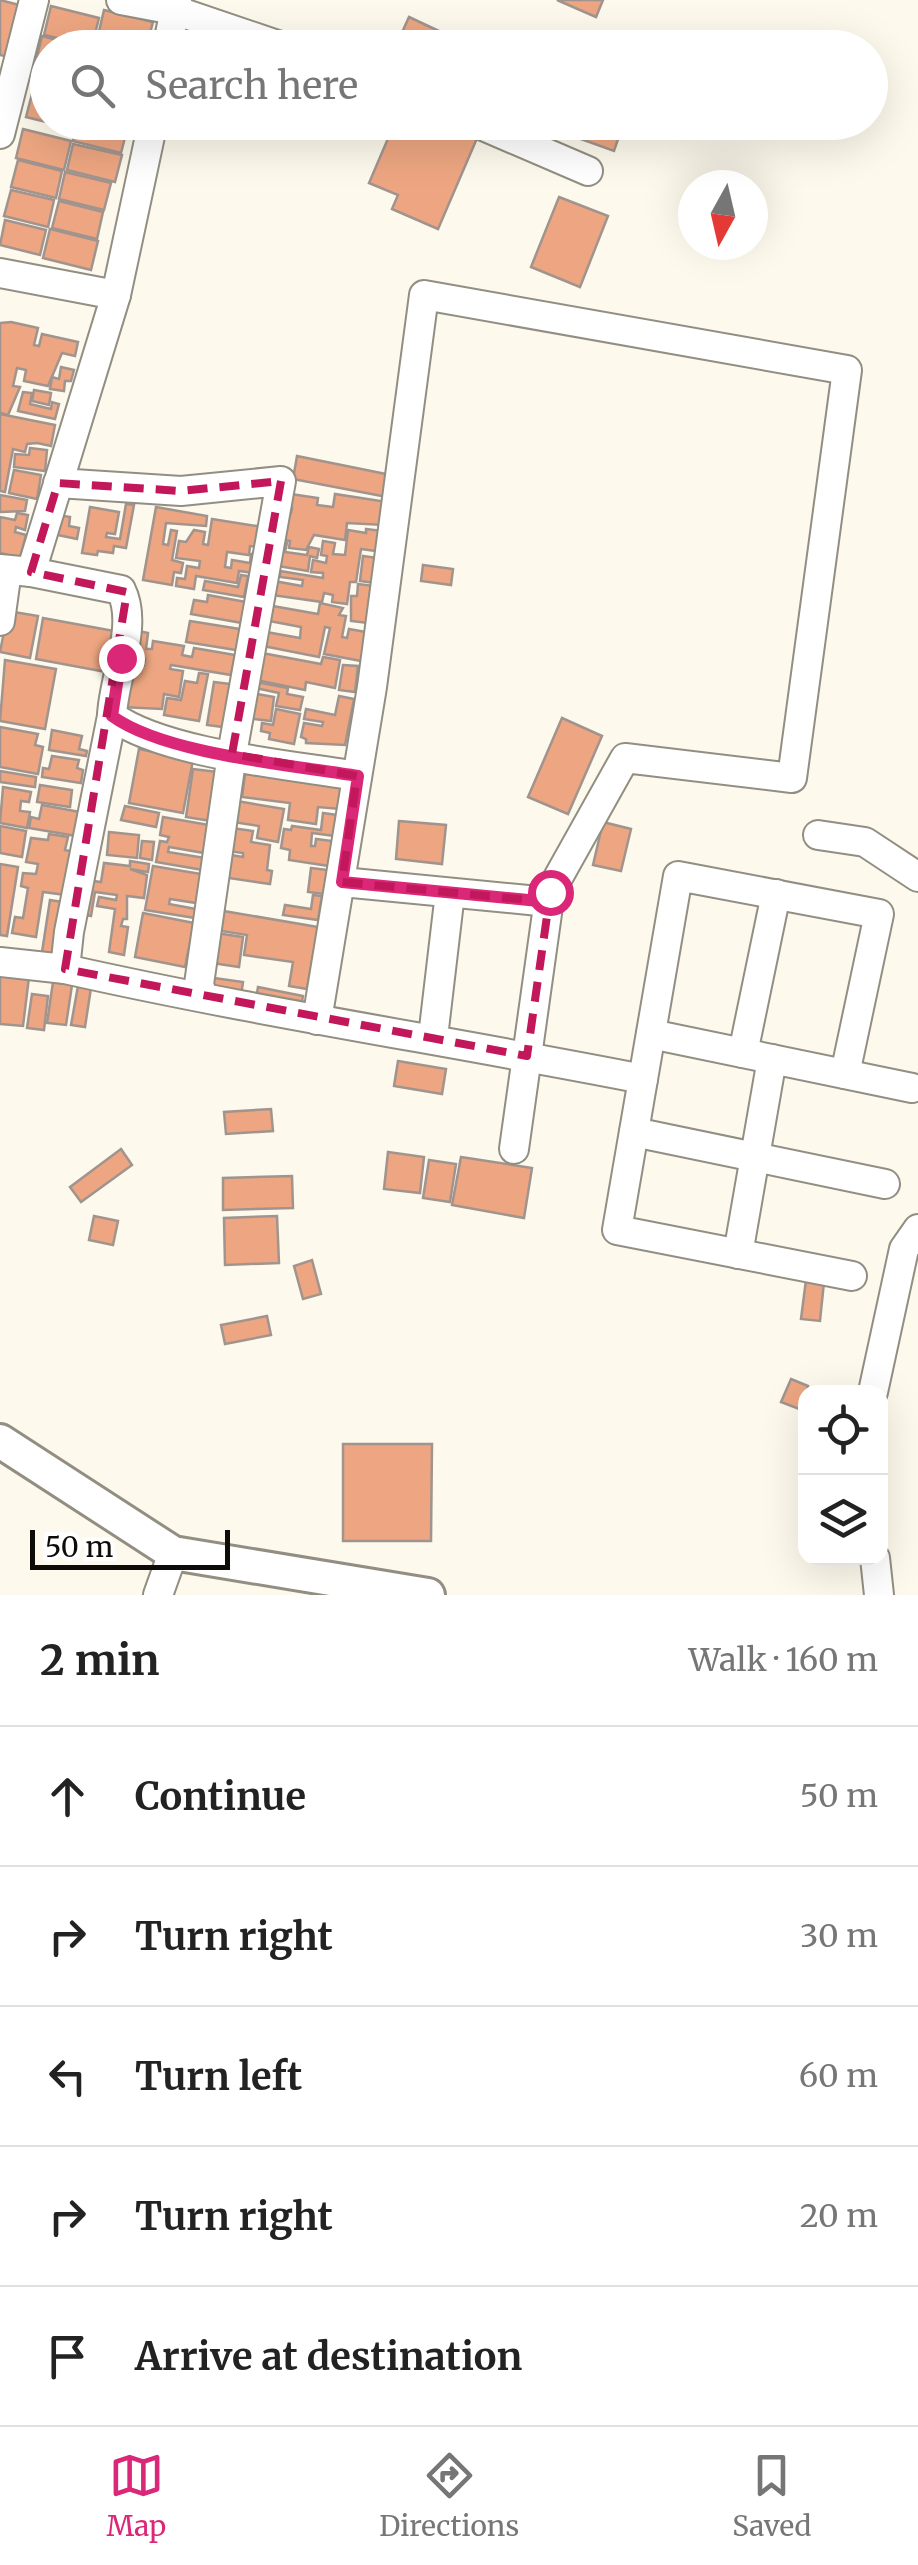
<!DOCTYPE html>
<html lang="en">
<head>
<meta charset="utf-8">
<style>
  :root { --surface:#fff; --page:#f6f6f6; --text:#222; --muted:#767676; --line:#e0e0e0; --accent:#db2777 }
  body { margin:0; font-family:Merriweather,serif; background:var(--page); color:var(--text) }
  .controls { position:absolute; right:30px; bottom:30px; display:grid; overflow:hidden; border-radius:20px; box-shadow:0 10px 40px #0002 }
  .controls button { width:90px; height:90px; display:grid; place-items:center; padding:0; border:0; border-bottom:2px solid var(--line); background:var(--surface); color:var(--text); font:50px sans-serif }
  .compass { position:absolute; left:678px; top:170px; width:90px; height:90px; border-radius:50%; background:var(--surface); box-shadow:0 10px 40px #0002; rotate:188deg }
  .scale { position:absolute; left:30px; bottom:25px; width:200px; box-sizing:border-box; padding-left:10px; border:5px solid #0e0c08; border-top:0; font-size:28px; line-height:35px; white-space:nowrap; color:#0e0c08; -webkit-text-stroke:8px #fff; paint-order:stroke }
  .stop { position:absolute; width:30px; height:30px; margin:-22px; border:8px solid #db2777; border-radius:50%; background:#fff }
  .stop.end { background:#db2777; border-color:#fff; box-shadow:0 2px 10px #0008 }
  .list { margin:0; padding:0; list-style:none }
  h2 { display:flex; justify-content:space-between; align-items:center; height:130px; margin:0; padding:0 40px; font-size:42px }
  h2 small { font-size:32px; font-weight:400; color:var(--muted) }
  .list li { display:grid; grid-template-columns:65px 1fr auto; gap:30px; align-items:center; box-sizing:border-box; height:140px; padding:0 40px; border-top:2px solid var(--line) }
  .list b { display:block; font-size:38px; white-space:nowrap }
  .list em { font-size:32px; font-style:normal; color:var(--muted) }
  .icon { flex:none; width:55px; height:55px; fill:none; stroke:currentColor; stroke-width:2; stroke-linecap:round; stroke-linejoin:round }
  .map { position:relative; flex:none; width:918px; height:1595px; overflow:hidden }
  .search { position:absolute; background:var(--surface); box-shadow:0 10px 40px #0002; left:30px; right:30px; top:30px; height:110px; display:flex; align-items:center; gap:25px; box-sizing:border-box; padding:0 35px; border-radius:55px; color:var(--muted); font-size:38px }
  .sheet { height:830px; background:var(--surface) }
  nav { display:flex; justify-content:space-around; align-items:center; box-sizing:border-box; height:140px; border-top:2px solid var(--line); background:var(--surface); font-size:28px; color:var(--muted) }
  nav a { display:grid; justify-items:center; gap:5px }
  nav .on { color:var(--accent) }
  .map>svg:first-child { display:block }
  .building { fill:#eda681; stroke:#a1948e; stroke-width:2.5 }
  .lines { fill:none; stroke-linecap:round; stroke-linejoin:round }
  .minor-casing { stroke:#928e82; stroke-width:32 }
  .tertiary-casing { stroke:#928e82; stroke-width:38 }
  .minor { stroke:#fff; stroke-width:28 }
  .tertiary { stroke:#fff; stroke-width:32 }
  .route { stroke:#db2777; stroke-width:12 }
  .marked { fill:none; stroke:#c2185b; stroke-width:8; stroke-dasharray:20 12; stroke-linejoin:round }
</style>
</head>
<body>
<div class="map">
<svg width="918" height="1595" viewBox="0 0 918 1595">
  <rect width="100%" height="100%" fill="#fdf9ec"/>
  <!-- building -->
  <g class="building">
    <polygon points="0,0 23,6 9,57 0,55"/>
    <polygon points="557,0 603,0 596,17"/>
    <polygon points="51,6 99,18 92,46 44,35"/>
    <polygon points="104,10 153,22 146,48 97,40"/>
    <polygon points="409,17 475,48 395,48"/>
    <polygon points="42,36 89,48 48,48 48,68 35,65"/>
    <polygon points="38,71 48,73 48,122 76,122 75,129 26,117"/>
    <polygon points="78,122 129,122 121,153 73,141"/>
    <polygon points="395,122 421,131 425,122 447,122 478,136 438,229 392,209 398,195 369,183"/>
    <polygon points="584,122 624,122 614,151 578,138"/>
    <polygon points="23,129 71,141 64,170 16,158"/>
    <polygon points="73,144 122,155 115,182 67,170"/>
    <polygon points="18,160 62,171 56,198 11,187"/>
    <polygon points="65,172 111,183 104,210 59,199"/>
    <polygon points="11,190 54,200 48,227 4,216"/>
    <polygon points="559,197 608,216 580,287 531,267"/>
    <polygon points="59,201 103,212 97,239 52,228"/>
    <polygon points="5,220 46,230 40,255 0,245"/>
    <polygon points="50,229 98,241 91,270 43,258"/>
    <polygon points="11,322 38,328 34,345 39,346 42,334 78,342 75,356 62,353 48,386 24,381 26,370 17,368 13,386 20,387 8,415 0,413 0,323"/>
    <polygon points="61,367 74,370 71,381 65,381 64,391 50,389 52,377 59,379"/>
    <polygon points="34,390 51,393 49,405 32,401"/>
    <polygon points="23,392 32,393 30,404 51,409 52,402 59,404 55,419 18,411"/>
    <polygon points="0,414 55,425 51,446 37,443 27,444 25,452 13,449 5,492 0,491"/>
    <polygon points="30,448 47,450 45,471 14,467 15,454 29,455"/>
    <polygon points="297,456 391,475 387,497 293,479"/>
    <polygon points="14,470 41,475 37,499 9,493"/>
    <polygon points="284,493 318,498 317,505 333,507 335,494 387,502 384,525 347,523 345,540 314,535 306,550 289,548 290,541 278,539 282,511 291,513 292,508 282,506"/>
    <polygon points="0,495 27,500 25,511 0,512"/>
    <polygon points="126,504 134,505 126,548 114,546 113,553 98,551 97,555 82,553 90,507 119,512 115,534 107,533 106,537 120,539"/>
    <polygon points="156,507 207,516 206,526 166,523 163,544 168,545 171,530 177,531 172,560 183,563 181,573 174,572 172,585 143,580"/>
    <polygon points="17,513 28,515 25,530 16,527 15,532 26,535 20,558 0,553 0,517 15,520"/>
    <polygon points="52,514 70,517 69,526 79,528 77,539 48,533"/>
    <polygon points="212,519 263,527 260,547 250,546 249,555 227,552 225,567 231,568 232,560 250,563 251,554 257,555 254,573 239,571 237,583 196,576 194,589 176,586 177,578 185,579 187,566 199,568 200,561 176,558 179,541 186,542 194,530 205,532 203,544 208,545"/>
    <polygon points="366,529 383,531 381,543 375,551 361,549 356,582 350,582 347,604 332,602 333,595 324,593 322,602 272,595 274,581 302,586 303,580 280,577 280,571 323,578 323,573 311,572 313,560 326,563 327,556 321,555 323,541 335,543 333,554 345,555 348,530 366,533"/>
    <polygon points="275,542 287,543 285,552 307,555 309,547 319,549 317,558 310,556 308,571 272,565"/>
    <polygon points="363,556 378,558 375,583 360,581"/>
    <polygon points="423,565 453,569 451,585 421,581"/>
    <polygon points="241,575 248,576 244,597 203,590 205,581 238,587"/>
    <polygon points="358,584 374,586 369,623 351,621 351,596 357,596"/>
    <polygon points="208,595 246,602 242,623 191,614 194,600 207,602"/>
    <polygon points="320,603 343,608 339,615 346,616 342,637 347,638 349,629 366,632 361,661 324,654 330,628 325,627 319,657 263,646 266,632 300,638 301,627 264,620 267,605 318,614"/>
    <polygon points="8,611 38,616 30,658 0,652"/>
    <polygon points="43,618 114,631 106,672 36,659"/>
    <polygon points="190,621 240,629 236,650 186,642"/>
    <polygon points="134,630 148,633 146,649 152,649 153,641 184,646 182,655 192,657 194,648 235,655 231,675 171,665 170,669 183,671 179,697 164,694 162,709 122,707 130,662 144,665 145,659 129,657"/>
    <polygon points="262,653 321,664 323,657 340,660 335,688 306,682 305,690 256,680"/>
    <polygon points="5,660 56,669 45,729 0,721"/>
    <polygon points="343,665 358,666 355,692 339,690"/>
    <polygon points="199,673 208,674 199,721 164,715 167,698 181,700 185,681 197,683"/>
    <polygon points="214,682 231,684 230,710 226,709 223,727 207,725"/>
    <polygon points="256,682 288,688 287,694 303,697 300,710 276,706 279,693 255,688"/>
    <polygon points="257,694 274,697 271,721 253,719"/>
    <polygon points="339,696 354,699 345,745 306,743 306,739 301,737 304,723 322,726 323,722 304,719 306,709 335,715"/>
    <polygon points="276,709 300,714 294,744 269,739 270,733 261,731 262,723 273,725"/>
    <polygon points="562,718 602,736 568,814 528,797"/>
    <polygon points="0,727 38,734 35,745 43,747 38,774 0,767"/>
    <polygon points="52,730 82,736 79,749 87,751 86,756 49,750"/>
    <polygon points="139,749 193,760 183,813 129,803"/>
    <polygon points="52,756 79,760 77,768 83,770 81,783 42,777 43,768 49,769"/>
    <polygon points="193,769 218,772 211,821 186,817"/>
    <polygon points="0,771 36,777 35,787 0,782"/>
    <polygon points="245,774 343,786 340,809 318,807 316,824 288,820 290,803 242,797"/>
    <polygon points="40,785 72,790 70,807 37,802"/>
    <polygon points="3,787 31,792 29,802 21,801 20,811 30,812 27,828 0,823"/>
    <polygon points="237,801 284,809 278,842 257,838 259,826 233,822"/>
    <polygon points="42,805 80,812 76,836 29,828 31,817 39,819"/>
    <polygon points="125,806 159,813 156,827 121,820"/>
    <polygon points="323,813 338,815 335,836 312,833 311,846 315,846 316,839 332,841 329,866 289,860 290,850 281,848 284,829 291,830 292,826 321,830"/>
    <polygon points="163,817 209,825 204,853 169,847 168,852 205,858 203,870 156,862 160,841 167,842 169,837 160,835"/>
    <polygon points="399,821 446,825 442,864 396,859"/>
    <polygon points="603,822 631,829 621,871 593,865"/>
    <polygon points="0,826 26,831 22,857 0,853"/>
    <polygon points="232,828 253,831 251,842 270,845 267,870 272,871 270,884 222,877 225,854 243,857 243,853 228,851"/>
    <polygon points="109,832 139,835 137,858 107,855"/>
    <polygon points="49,834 68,837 65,850 74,852 66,895 43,892 36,937 12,933 15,917 23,918 28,888 21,886 23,873 36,874 38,864 26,862 31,838 48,840"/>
    <polygon points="142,841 154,842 152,860 140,858"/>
    <polygon points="130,861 149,864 148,872 130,869 147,875 144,898 127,896 127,919 123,919 121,926 128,927 124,955 109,952 115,909 97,906 99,897 116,900 117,895 95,892 91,916 81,914 86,880 101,882 104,863 130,866"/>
    <polygon points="0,864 18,867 7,936 0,935"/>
    <polygon points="153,866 201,874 196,903 170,899 169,904 196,909 195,918 145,910"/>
    <polygon points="311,868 328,870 325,894 308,892"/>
    <polygon points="313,895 322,896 318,920 283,915 285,905 311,909"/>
    <polygon points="50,900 69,903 60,955 42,952"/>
    <polygon points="218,910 318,927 307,989 289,986 293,962 244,955 247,935 215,930"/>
    <polygon points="143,913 194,923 185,967 135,957"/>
    <polygon points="216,933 243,937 239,967 212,963"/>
    <polygon points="0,974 29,977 23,1026 0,1024"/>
    <polygon points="207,977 243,982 241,996 205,991"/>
    <polygon points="53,982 72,985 66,1025 47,1023"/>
    <polygon points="78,986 91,988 85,1027 71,1025"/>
    <polygon points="258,987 303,996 301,1007 256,999"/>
    <polygon points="32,994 48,996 44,1030 27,1028"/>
    <polygon points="398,1061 446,1069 442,1094 394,1086"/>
    <polygon points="271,1109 273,1131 226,1134 224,1112"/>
    <polygon points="121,1149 132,1165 81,1202 70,1187"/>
    <polygon points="388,1152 424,1157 420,1193 384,1189"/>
    <polygon points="461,1157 532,1168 524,1218 452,1205"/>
    <polygon points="429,1160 456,1164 450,1202 423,1198"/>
    <polygon points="292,1176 293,1208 223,1210 223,1178"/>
    <polygon points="94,1216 118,1221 113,1245 89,1240"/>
    <polygon points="277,1216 279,1263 225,1265 224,1218"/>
    <polygon points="312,1260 321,1294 303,1299 294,1266"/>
    <polygon points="806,1280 824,1282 820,1321 801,1319"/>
    <polygon points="267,1316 271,1335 225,1344 221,1325"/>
    <polygon points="791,1379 808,1386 799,1409 781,1402"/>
    <polygon points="343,1444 432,1444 431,1541 343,1541"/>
  </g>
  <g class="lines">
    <!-- minor casing -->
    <g class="minor-casing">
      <g id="minor">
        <polyline points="121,0 174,10 286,48"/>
        <polyline points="167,48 177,0"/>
        <polyline points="474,122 588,171"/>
        <polyline points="0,134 34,0"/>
        <polyline points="0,273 116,295"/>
        <polyline points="58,483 181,491 281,481 232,754 199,984 202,995"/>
        <polyline points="0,569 31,572 116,295 153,122"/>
        <path d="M 31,572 L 121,590 C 139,626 113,678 112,716 C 164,754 291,765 357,776"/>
        <polyline points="0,621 7,570"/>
        <polyline points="818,835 865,842 918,877"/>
        <polyline points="342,882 549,902"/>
        <polyline points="0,962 65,969 69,932 112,716"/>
        <path d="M 65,969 C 256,1012 450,1041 643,1079"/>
        <polyline points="317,1020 372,687 424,295 847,370 792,778 625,758 550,892 514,1149"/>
        <polyline points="651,1034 912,1088"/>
        <polyline points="433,1037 450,893"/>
        <polyline points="743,1053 776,894"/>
        <polyline points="845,1074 879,914 678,876 617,1230 852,1276"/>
        <polyline points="634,1132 885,1184"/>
        <polyline points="738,1254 772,1059"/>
        <polyline points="873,1392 904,1249 918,1229"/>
        <polyline points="875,1558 879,1595"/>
        <polyline points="158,1595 173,1553"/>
      </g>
    </g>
    <!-- tertiary casing -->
    <g class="tertiary-casing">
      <polyline id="tertiary" points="0,1441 173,1553 428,1595"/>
    </g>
    <!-- minor -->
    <use href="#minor" class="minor"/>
    <!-- tertiary -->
    <use href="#tertiary" class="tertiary"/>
  </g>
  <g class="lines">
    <!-- route -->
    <path class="route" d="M 121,658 L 112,716 C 164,754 291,765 358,776 L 342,882 L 549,902 L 550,892"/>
  </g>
  <!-- marked area -->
  <path class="marked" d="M 281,481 L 232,754 L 357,776 L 342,882 L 549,902 L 527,1056 L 65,969 L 127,592 L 31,572 L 58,483 L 181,491 Z"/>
</svg>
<div class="controls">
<button><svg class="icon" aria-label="locate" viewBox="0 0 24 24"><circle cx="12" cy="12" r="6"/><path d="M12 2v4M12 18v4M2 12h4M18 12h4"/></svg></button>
<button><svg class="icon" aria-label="layers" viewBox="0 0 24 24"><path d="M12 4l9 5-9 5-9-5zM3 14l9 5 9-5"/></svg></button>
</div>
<svg class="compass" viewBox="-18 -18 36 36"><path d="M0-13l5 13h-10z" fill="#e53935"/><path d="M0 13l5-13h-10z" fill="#767676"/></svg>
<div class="scale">50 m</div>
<div class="stop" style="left:550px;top:892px"></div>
<div class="stop end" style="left:121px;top:658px"></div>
<div class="search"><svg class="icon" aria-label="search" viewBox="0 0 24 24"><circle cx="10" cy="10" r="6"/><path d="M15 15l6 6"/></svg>Search here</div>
</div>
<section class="sheet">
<h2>2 min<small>Walk · 160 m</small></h2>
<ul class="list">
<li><svg class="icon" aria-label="ahead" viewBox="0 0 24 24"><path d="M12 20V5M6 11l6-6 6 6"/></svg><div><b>Continue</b></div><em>50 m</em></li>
<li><svg class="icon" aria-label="right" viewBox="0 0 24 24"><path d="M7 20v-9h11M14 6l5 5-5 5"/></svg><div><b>Turn right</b></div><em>30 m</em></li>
<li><svg class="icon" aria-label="left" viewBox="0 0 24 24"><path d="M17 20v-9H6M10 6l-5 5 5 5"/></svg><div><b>Turn left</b></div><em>60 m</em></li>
<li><svg class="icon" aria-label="right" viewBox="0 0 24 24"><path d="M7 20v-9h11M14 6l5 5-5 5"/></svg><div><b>Turn right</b></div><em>20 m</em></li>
<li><svg class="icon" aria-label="arrive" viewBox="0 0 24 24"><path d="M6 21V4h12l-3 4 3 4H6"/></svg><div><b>Arrive at destination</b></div></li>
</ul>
</section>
<nav>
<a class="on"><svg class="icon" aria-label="map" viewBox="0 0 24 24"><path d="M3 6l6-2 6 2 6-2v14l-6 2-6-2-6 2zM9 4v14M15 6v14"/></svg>Map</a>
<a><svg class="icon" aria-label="directions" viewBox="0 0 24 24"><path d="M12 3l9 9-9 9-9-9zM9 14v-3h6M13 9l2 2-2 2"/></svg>Directions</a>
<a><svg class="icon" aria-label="saved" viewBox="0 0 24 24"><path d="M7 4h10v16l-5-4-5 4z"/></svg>Saved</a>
</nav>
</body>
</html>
